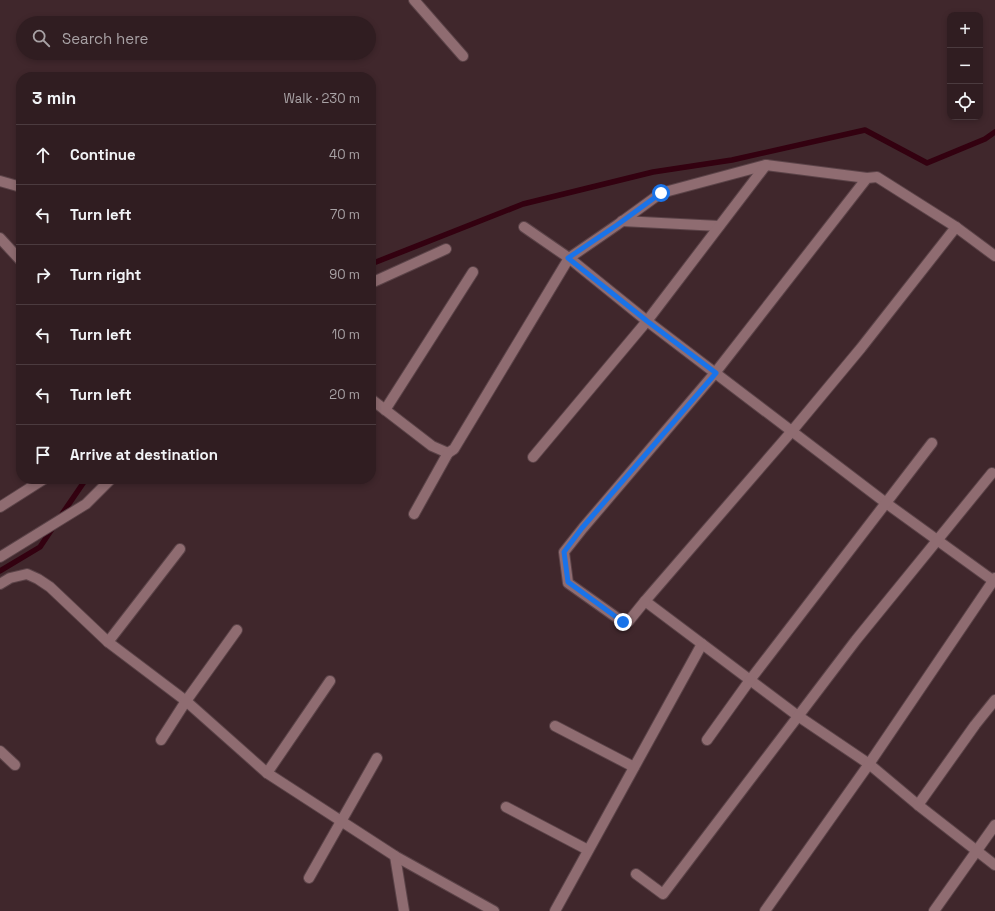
<!DOCTYPE html>
<html lang="en">
<head>
<meta charset="utf-8">
<style>
  :root { --surface:#301d21; --page:#38262a; --text:#f1f3f6; --muted:#a8a2a5; --line:#4b3b3f }
  body { margin:0; font-family:"Space Grotesk",sans-serif; background:var(--page); color:var(--text) }
  .controls { position:absolute; right:12px; top:12px; display:grid; overflow:hidden; border-radius:8px; box-shadow:0 2px 6px #0003 }
  .controls button { width:36px; height:36px; display:grid; place-items:center; padding:0; border:0; border-bottom:1px solid var(--line); background:var(--surface); color:var(--text); font:20px sans-serif }
  .stop { position:absolute; width:12px; height:12px; margin:-9px; border:3px solid #1a73e8; border-radius:50%; background:#fff }
  .stop.end { background:#1a73e8; border-color:#fff; box-shadow:0 1px 4px #0008 }
  .list { margin:0; padding:0; list-style:none }
  h2 { display:flex; justify-content:space-between; align-items:center; height:52px; margin:0; padding:0 16px; font-size:17px }
  h2 small { font-size:13px; font-weight:400; color:var(--muted) }
  .list li { display:grid; grid-template-columns:26px 1fr auto; gap:12px; align-items:center; box-sizing:border-box; height:60px; padding:0 16px; border-top:1px solid var(--line) }
  .list b { display:block; font-size:15px; white-space:nowrap }
  .list em { font-size:13px; font-style:normal; color:var(--muted) }
  .icon { flex:none; width:22px; height:22px; fill:none; stroke:currentColor; stroke-width:2; stroke-linecap:round; stroke-linejoin:round }
  .map { position:relative; flex:none; width:995px; height:911px; overflow:hidden }
  .search { position:absolute; background:var(--surface); box-shadow:0 2px 6px #0003; left:16px; top:16px; width:360px; height:44px; display:flex; align-items:center; gap:10px; box-sizing:border-box; padding:0 14px; border-radius:22px; color:var(--muted); font-size:15px }
  .panel { position:absolute; background:var(--surface); box-shadow:0 2px 6px #0003; left:16px; top:72px; width:360px; height:412px; border-radius:16px }
  .map>svg:first-child { display:block }
  .lines { fill:none; stroke-linecap:round; stroke-linejoin:round }
  .stream { stroke:#330110; stroke-width:5.5 }
  .street-casing { stroke:#5b4348; stroke-width:12 }
  .street { stroke:#8f6c71; stroke-width:10 }
  .route { stroke:#1a73e8; stroke-width:5 }
</style>
</head>
<body>
<div class="map">
<svg width="995" height="911" viewBox="0 0 995 911">
  <rect width="100%" height="100%" fill="#40272c"/>
  <g class="lines">
    <!-- stream -->
    <g class="stream">
      <polyline points="371,264 523,204 653,172 732,160 865,130 927,163 985,139 995,132"/>
      <polyline points="60,517 86,479"/>
      <polyline points="0,571 40,547 54,526"/>
    </g>
    <!-- street casing -->
    <g class="street-casing">
      <g id="street">
        <polyline points="414,0 463,56"/>
        <polyline points="0,181 21,187"/>
        <polyline points="622,221 719,226"/>
        <polyline points="524,227 569,258 647,321 886,503 995,582"/>
        <polyline points="0,238 21,261"/>
        <polyline points="995,256 956,227 861,348 792,431 645,601 798,716 869,764 918,805 995,865"/>
        <polyline points="371,283 446,249"/>
        <polyline points="371,399 432,446 448,453 454,449 569,258 617,225 661,193 766,165 867,178"/>
        <polyline points="385,410 473,272"/>
        <polyline points="533,457 647,321 766,165"/>
        <polyline points="0,507 44,479"/>
        <polyline points="414,514 448,453"/>
        <polyline points="0,557 86,504 111,479"/>
        <polyline points="0,584 10,578 27,574 38,579 50,587 108,642 186,701 267,773 395,856 494,911"/>
        <polyline points="645,601 628,622 623,622 568,583 564,552 583,528 715,373 867,178 877,177 956,227"/>
        <polyline points="108,642 180,549"/>
        <polyline points="555,726 634,767"/>
        <polyline points="161,740 186,701 237,630"/>
        <polyline points="707,740 750,680 932,443"/>
        <polyline points="0,751 15,765"/>
        <polyline points="267,773 330,681"/>
        <polyline points="918,805 975,725 995,700"/>
        <polyline points="506,807 588,850"/>
        <polyline points="395,856 404,911"/>
        <polyline points="636,874 663,894 856,640 992,473"/>
        <polyline points="309,878 377,758"/>
        <polyline points="555,911 702,644"/>
        <polyline points="765,911 869,764 995,578"/>
        <polyline points="934,911 995,825"/>
      </g>
    </g>
    <!-- street -->
    <use href="#street" class="street"/>
  </g>
  <g class="lines">
    <!-- route -->
    <polyline class="route" points="623,622 568,582 564,552 582,528 716,373 647,321 568,258 617,225 661,193"/>
  </g>
</svg>
<div class="controls">
<button>+</button>
<button>−</button>
<button><svg class="icon" aria-label="locate" viewBox="0 0 24 24"><circle cx="12" cy="12" r="6"/><path d="M12 2v4M12 18v4M2 12h4M18 12h4"/></svg></button>
</div>
<div class="stop" style="left:661px;top:193px"></div>
<div class="stop end" style="left:623px;top:622px"></div>
<div class="search"><svg class="icon" aria-label="search" viewBox="0 0 24 24"><circle cx="10" cy="10" r="6"/><path d="M15 15l6 6"/></svg>Search here</div>
<section class="panel">
<h2>3 min<small>Walk · 230 m</small></h2>
<ul class="list">
<li><svg class="icon" aria-label="ahead" viewBox="0 0 24 24"><path d="M12 20V5M6 11l6-6 6 6"/></svg><div><b>Continue</b></div><em>40 m</em></li>
<li><svg class="icon" aria-label="left" viewBox="0 0 24 24"><path d="M17 20v-9H6M10 6l-5 5 5 5"/></svg><div><b>Turn left</b></div><em>70 m</em></li>
<li><svg class="icon" aria-label="right" viewBox="0 0 24 24"><path d="M7 20v-9h11M14 6l5 5-5 5"/></svg><div><b>Turn right</b></div><em>90 m</em></li>
<li><svg class="icon" aria-label="left" viewBox="0 0 24 24"><path d="M17 20v-9H6M10 6l-5 5 5 5"/></svg><div><b>Turn left</b></div><em>10 m</em></li>
<li><svg class="icon" aria-label="left" viewBox="0 0 24 24"><path d="M17 20v-9H6M10 6l-5 5 5 5"/></svg><div><b>Turn left</b></div><em>20 m</em></li>
<li><svg class="icon" aria-label="arrive" viewBox="0 0 24 24"><path d="M6 21V4h12l-3 4 3 4H6"/></svg><div><b>Arrive at destination</b></div></li>
</ul>
</section>
</div>
</body>
</html>
